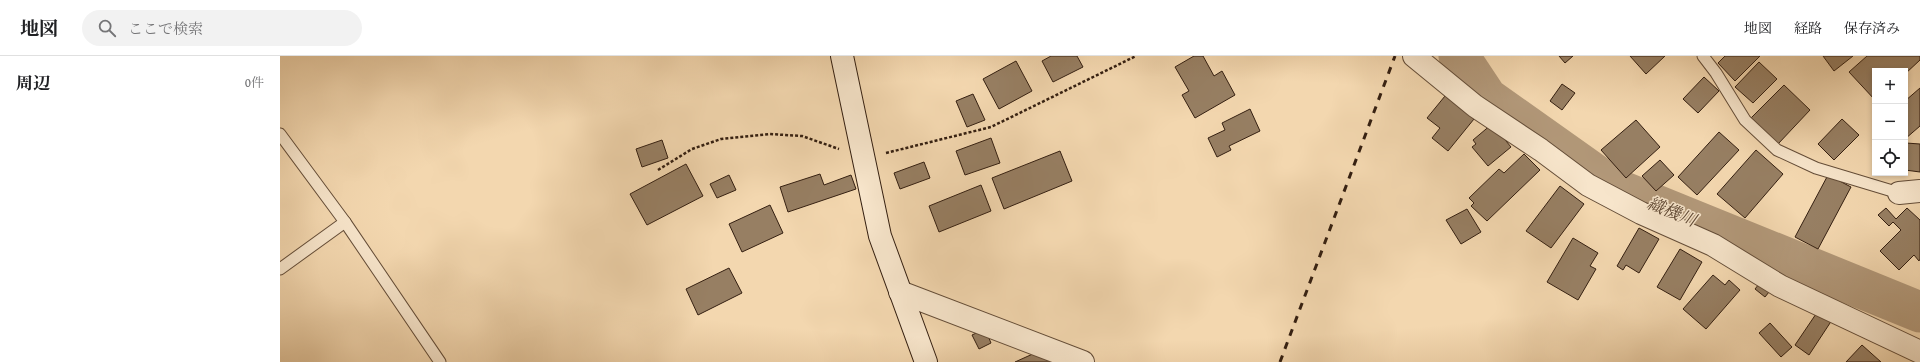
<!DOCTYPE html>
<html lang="ja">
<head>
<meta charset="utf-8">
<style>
  :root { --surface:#fff; --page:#f2f2f2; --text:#202124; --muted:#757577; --line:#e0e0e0 }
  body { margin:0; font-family:"Gentium Book Plus","Noto Serif JP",serif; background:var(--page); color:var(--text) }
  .controls { position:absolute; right:12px; top:12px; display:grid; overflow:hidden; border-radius:0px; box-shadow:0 2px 6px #0003 }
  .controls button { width:36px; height:36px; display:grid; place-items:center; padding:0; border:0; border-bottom:1px solid var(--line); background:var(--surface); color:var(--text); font:20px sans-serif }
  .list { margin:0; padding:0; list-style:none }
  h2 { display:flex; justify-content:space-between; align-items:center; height:52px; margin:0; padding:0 16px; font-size:17px }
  h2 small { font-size:13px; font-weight:400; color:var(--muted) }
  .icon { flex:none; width:22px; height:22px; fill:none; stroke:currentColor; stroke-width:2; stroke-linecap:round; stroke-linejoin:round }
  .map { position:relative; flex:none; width:1640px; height:306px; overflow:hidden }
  header { display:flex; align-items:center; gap:24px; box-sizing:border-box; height:56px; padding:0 20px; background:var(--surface); border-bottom:1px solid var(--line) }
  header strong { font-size:19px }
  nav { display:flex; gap:22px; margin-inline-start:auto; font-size:14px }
  .search { width:280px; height:36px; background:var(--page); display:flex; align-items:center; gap:10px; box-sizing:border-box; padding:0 14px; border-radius:22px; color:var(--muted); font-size:15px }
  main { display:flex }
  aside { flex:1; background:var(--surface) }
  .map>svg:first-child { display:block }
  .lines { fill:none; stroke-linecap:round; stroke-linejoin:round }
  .river { stroke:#b29879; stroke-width:41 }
  .building { fill:#977f63; stroke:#341f11 }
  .lane-casing { stroke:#644d38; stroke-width:13 }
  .street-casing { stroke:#644d38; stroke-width:24 }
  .secondary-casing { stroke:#341f11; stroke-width:24 }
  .path { stroke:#341f11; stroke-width:2.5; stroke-dasharray:3 2; stroke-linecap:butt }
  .lane { stroke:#f7e5cb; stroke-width:11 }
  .street { stroke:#f7e5cb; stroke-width:22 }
  .secondary { stroke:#f7e5cb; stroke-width:22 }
  .rail { stroke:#341f11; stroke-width:3; stroke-dasharray:7 7; stroke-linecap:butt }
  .labels { text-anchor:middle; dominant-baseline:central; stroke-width:3; stroke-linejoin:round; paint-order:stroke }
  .water-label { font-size:17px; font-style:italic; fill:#604935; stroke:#f7e5cb }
</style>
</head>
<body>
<header>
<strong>地図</strong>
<div class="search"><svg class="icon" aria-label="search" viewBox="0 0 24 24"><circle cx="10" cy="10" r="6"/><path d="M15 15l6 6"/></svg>ここで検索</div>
<nav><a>地図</a><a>経路</a><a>保存済み</a></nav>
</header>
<main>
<aside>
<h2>周辺<small>0件</small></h2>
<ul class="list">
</ul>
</aside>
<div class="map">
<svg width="1640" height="306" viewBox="0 0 1640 306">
  <rect width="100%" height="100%" fill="#f3d7af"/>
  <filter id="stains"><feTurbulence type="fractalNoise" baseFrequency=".005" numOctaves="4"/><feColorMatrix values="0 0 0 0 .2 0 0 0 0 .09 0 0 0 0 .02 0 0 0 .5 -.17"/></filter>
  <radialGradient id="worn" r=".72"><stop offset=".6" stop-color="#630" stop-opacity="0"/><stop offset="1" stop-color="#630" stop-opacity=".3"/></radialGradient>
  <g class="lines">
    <!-- river -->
    <polyline class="river" points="1179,0 1207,42 1334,132 1640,256"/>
  </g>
  <!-- building -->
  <g class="building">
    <polygon points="771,0 797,0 803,11 773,26 762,5"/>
    <polygon points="914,0 923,0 934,20 942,15 955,39 915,62 902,39 909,35 895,11"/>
    <polygon points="1279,0 1293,0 1285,7"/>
    <polygon points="1350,0 1385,0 1366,18"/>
    <polygon points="1445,0 1480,0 1455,25 1438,7"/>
    <polygon points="1543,0 1573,0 1554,15"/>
    <polygon points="1587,0 1640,0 1640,4 1625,18 1625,15 1595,15 1595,44 1569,16"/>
    <polygon points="736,5 752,35 719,53 703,23"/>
    <polygon points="1479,6 1497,23 1473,47 1455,31"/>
    <polygon points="1424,21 1439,35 1418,57 1403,43"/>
    <polygon points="1282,28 1295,37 1282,54 1270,45"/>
    <polygon points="1504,29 1530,54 1498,88 1471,62"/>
    <polygon points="1640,32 1640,70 1625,83 1625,45"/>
    <polygon points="693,38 705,64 687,71 676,45"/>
    <polygon points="1165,40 1194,63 1168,95 1152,82 1160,72 1147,62"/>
    <polygon points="970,53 980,75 949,90 951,94 937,101 928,82 945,74 942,67"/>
    <polygon points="1562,63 1579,79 1554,104 1538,88"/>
    <polygon points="1356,64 1380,91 1346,122 1321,94"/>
    <polygon points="1212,68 1231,91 1208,110 1192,91 1196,88 1193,84"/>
    <polygon points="1439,76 1459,94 1417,139 1398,121"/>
    <polygon points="711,82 720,107 685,119 676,95"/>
    <polygon points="382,84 388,102 362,111 356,93"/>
    <polygon points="1626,87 1640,88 1640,116 1625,114"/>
    <polygon points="1476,94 1503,118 1465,162 1437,138"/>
    <polygon points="780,95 792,125 724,153 712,122"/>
    <polygon points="1244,98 1260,114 1207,165 1191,150 1194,147 1189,142 1219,113 1224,117"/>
    <polygon points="1380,104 1394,119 1376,135 1362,120"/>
    <polygon points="644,106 650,122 620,133 614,117"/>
    <polygon points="406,108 423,140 367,169 350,138"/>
    <polygon points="540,118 544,129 571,119 576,133 508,156 500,131"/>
    <polygon points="449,119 456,134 437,142 430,128"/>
    <polygon points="1548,119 1571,131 1538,193 1515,181"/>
    <polygon points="701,129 711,155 659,176 649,150"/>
    <polygon points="1280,130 1304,148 1271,192 1246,175"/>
    <polygon points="490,149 503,177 462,196 449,168"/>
    <polygon points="1606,152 1616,163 1627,152 1640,164 1640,203 1639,205 1634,199 1619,214 1600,195 1621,174 1613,166 1609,170 1598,159"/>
    <polygon points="1187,153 1201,176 1181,188 1166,164"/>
    <polygon points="1359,172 1379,183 1359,217 1346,209 1343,214 1337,210"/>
    <polygon points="1293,182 1318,197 1310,210 1316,213 1298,244 1267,226"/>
    <polygon points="1400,193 1422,206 1400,244 1377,231"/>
    <polygon points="449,212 462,237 418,259 406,233"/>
    <polygon points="1433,219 1445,229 1449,224 1460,234 1426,273 1403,253"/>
    <polygon points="1483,223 1493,231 1485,241 1475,233"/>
    <polygon points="1538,255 1552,264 1529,299 1515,289"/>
    <polygon points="1490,267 1512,291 1501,301 1479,277"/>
    <polygon points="705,273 711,287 699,293 692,279"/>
    <polygon points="1582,289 1601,306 1566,306"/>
    <polygon points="766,292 772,306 735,306"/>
  </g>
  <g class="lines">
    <!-- lane casing -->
    <g class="lane-casing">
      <g id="lane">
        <polyline points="1423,0 1436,17 1465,64 1497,94 1536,112 1619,137"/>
        <polyline points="0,78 65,166 160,306"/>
        <polyline points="0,213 65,166"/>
      </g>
    </g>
    <!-- street casing -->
    <g class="street-casing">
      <g id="street">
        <polyline points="1134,0 1195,50 1261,94 1308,129 1361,157 1433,189 1500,230 1640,296"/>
        <polyline points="1619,137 1640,135"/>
        <polyline points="620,236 803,306"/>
      </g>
    </g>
    <!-- secondary casing -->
    <g class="secondary-casing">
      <polyline id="secondary" points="562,0 600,180 646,306"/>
    </g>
    <!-- path -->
    <g class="path">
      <polyline points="606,97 711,71 856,0"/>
      <polyline points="378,114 412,93 441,83 490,78 522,80 559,93"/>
    </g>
    <!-- lane -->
    <use href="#lane" class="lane"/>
    <!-- street -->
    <use href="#street" class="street"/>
    <!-- secondary -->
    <use href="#secondary" class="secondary"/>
    <!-- rail -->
    <polyline class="rail" points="1000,306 1115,0"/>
  </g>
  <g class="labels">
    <!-- water labels -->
    <g class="water-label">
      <text transform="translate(1392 155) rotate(22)">織機川</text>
    </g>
  </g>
  <rect width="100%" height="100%" filter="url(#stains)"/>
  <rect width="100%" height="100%" fill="url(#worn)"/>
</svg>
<div class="controls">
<button>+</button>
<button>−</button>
<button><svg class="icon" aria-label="locate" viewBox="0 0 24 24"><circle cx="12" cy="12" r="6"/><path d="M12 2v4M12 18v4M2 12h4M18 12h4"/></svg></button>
</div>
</div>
</main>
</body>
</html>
